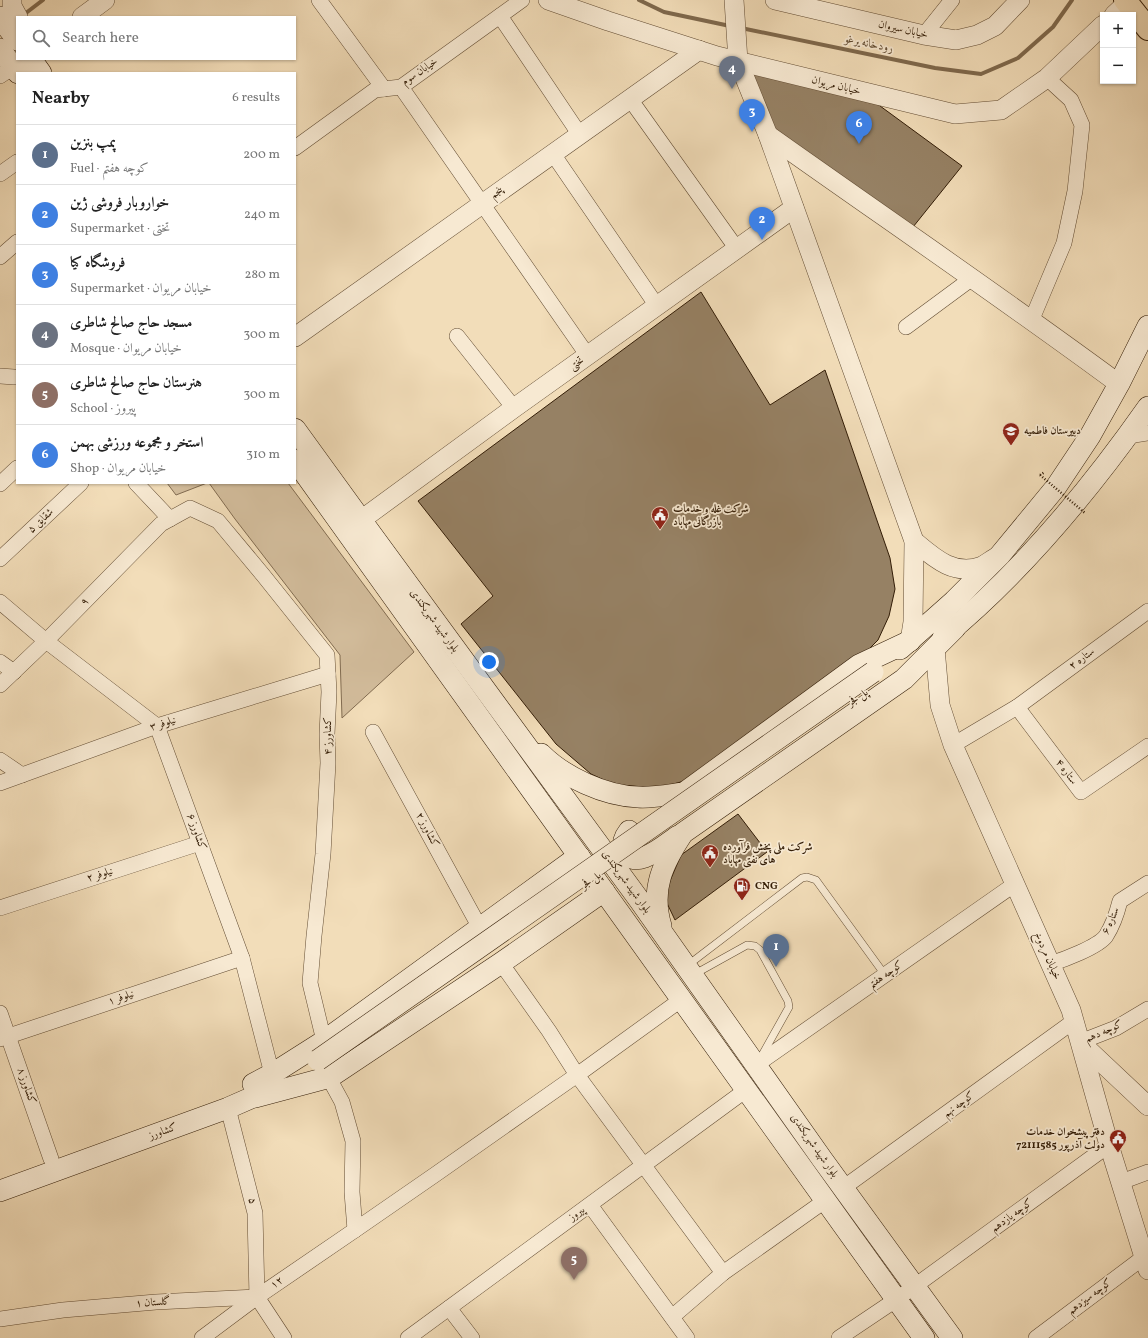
<!DOCTYPE html>
<html lang="en">
<head>
<meta charset="utf-8">
<style>
  :root { --surface:#fff; --page:#f2f2f2; --text:#222; --muted:#767676; --line:#e0e0e0; --accent:#8f2418 }
  body { margin:0; font-family:Vollkorn,Amiri,serif; background:var(--page); color:var(--text) }
  .controls { position:absolute; right:12px; top:12px; display:grid; overflow:hidden; border-radius:0px; box-shadow:0 1px 3px #0004 }
  .controls button { width:36px; height:36px; display:grid; place-items:center; padding:0; border:0; border-bottom:1px solid var(--line); background:var(--surface); color:var(--text); font:20px sans-serif }
  .you { position:absolute; left:489px; top:662px; width:14px; height:14px; margin:-10px; border:3px solid #fff; border-radius:50%; background:#1a73e8; box-shadow:0 0 0 6px #1a73e833 }
  .badge { display:grid; place-items:center; width:26px; height:26px; border-radius:50%; background:var(--accent); color:#fff; font-size:13px; font-weight:700 }
  .pin { position:absolute; translate:-50% -33px; filter:drop-shadow(0 1px 2px #0008) }
  .pin::after { content:''; position:absolute; top:21px; width:14px; height:12px; background:inherit; clip-path:polygon(0 0,100% 0,50% 100%) }
  .list { margin:0; padding:0; list-style:none }
  h2 { display:flex; justify-content:space-between; align-items:center; height:52px; margin:0; padding:0 16px; font-size:17px }
  h2 small { font-size:13px; font-weight:400; color:var(--muted) }
  .list li { display:grid; grid-template-columns:26px 1fr auto; gap:12px; align-items:center; box-sizing:border-box; height:60px; padding:0 16px; border-top:1px solid var(--line) }
  .list b { display:block; font-size:15px; white-space:nowrap }
  .list p { margin:0; font-size:13px; white-space:nowrap; color:var(--muted) }
  .list em { font-size:13px; font-style:normal; color:var(--muted) }
  .icon { flex:none; width:22px; height:22px; fill:none; stroke:currentColor; stroke-width:2; stroke-linecap:round; stroke-linejoin:round }
  .map { position:relative; flex:none; width:1148px; height:1338px; overflow:hidden }
  .search { position:absolute; background:var(--surface); box-shadow:0 1px 3px #0004; left:16px; top:16px; width:280px; height:44px; display:flex; align-items:center; gap:10px; box-sizing:border-box; padding:0 14px; border-radius:0px; color:var(--muted); font-size:15px }
  .panel { position:absolute; background:var(--surface); box-shadow:0 1px 3px #0004; left:16px; top:72px; width:280px; height:412px; border-radius:0px }
  .map>svg:first-child { display:block }
  .green { fill:#d2bc9b; stroke:#826c51 }
  .lines { fill:none; stroke-linecap:round; stroke-linejoin:round }
  .stream { stroke:#7f694d; stroke-width:4 }
  .building { fill:#968164; stroke:#331d07 }
  .service-casing { stroke:#634d34; stroke-width:8 }
  .minor-casing { stroke:#634d34; stroke-width:16 }
  .tertiary-casing { stroke:#634d34; stroke-width:20 }
  .secondary-casing { stroke:#331d07; stroke-width:22 }
  .primary-casing { stroke:#331d07; stroke-width:24 }
  .path { stroke:#331d07; stroke-width:2.5; stroke-dasharray:1 2; stroke-linecap:butt }
  .service { stroke:#f7e9d2; stroke-width:7 }
  .minor { stroke:#f7e9d2; stroke-width:15 }
  .tertiary { stroke:#f7e9d2; stroke-width:19 }
  .secondary { stroke:#f7e9d2; stroke-width:21 }
  .primary { stroke:#f2ddb9; stroke-width:22 }
  .secondary-bridge-casing { stroke:#331d07; stroke-width:22; stroke-linecap:butt }
  .path-bridge { stroke:#331d07; stroke-width:2.5; stroke-dasharray:1 2; stroke-linecap:butt }
  .secondary-bridge { stroke:#f7e9d2; stroke-width:21 }
  .labels { text-anchor:middle; dominant-baseline:central; stroke-width:3.5; stroke-linejoin:round; paint-order:stroke }
  .street-label { font-size:11px; fill:#331d07; stroke:#f7e9d2 }
  .poi-label { font-size:11px; font-weight:bold; fill:#331d07; stroke:#f7e9d2; text-anchor:start }
  .water-label { font-size:12px; font-style:italic; fill:#5f4930; stroke:#f7e9d2 }
</style>
</head>
<body>
<div class="map">
<svg width="1148" height="1338" viewBox="0 0 1148 1338">
  <rect width="100%" height="100%" fill="#f2ddb9"/>
  <filter id="stains"><feTurbulence type="fractalNoise" baseFrequency=".005" numOctaves="4"/><feColorMatrix values="0 0 0 0 .2 0 0 0 0 .09 0 0 0 0 .02 0 0 0 .5 -.17"/></filter>
  <radialGradient id="worn" r=".72"><stop offset=".6" stop-color="#630" stop-opacity="0"/><stop offset="1" stop-color="#630" stop-opacity=".3"/></radialGradient>
  <!-- green -->
  <g class="green">
    <polygon points="167,483 207,483 176,495"/>
    <polygon points="209,483 288,483 414,652 342,718 340,655 235,519"/>
  </g>
  <g class="lines">
    <!-- stream -->
    <g class="stream">
      <polyline points="639,0 664,12 730,26"/>
      <polyline points="22,16 43,0"/>
      <polyline points="741,28 935,68 981,74 1018,58 1053,27 1072,0"/>
    </g>
  </g>
  <!-- building -->
  <g class="building">
    <polygon points="746,72 876,103 962,166 909,232 771,134"/>
    <polygon points="701,292 770,405 825,370 890,558 895,589 889,616 878,640 860,658 688,780 659,788 614,785 591,774 556,744 461,624 493,596 418,501"/>
    <polygon points="738,814 767,852 675,920 665,899 670,881 681,855"/>
  </g>
  <g class="lines">
    <!-- service casing -->
    <g class="service-casing">
      <g id="service">
        <polyline points="688,965 802,878 807,877 816,880 885,975"/>
        <polyline points="693,975 747,945 755,946 760,950 788,1001 789,1007 761,1057"/>
      </g>
    </g>
    <!-- minor casing -->
    <g class="minor-casing">
      <g id="minor">
        <polyline points="319,0 384,89"/>
        <polyline points="500,16 580,135"/>
        <polyline points="924,35 952,0"/>
        <polyline points="0,76 13,67"/>
        <polyline points="401,87 588,356"/>
        <polyline points="630,99 737,249"/>
        <polyline points="295,148 375,90 401,87 522,0"/>
        <polyline points="553,154 657,306"/>
        <polyline points="0,174 17,162"/>
        <polyline points="0,257 17,242"/>
        <polyline points="1032,319 1064,243 1075,191 1082,125 1071,100 1047,78"/>
        <polyline points="906,327 971,279"/>
        <polyline points="457,336 514,408"/>
        <polyline points="0,376 14,377"/>
        <polyline points="1128,436 1148,433"/>
        <polyline points="136,483 170,519"/>
        <polyline points="0,484 17,468"/>
        <polyline points="0,559 81,483"/>
        <polyline points="0,602 46,641 157,726 242,958 272,1074"/>
        <polyline points="0,662 14,672"/>
        <polyline points="0,685 46,641 161,524 190,508 218,521 263,575 327,655 329,692 327,734 328,763 323,854 314,936 310,983 324,1041"/>
        <polyline points="1017,707 1081,792 1148,746"/>
        <polyline points="373,732 480,928"/>
        <polyline points="953,745 1017,707 1148,611"/>
        <polyline points="0,760 22,775"/>
        <polyline points="0,783 157,726 328,674"/>
        <polyline points="0,908 200,843"/>
        <path d="M 1050,964 C 1063,960 1098,947 1106,936 C 1113,925 1117,913 1120,901 L 1148,883"/>
        <polyline points="682,999 577,1075 723,1273 826,1200"/>
        <polyline points="0,1013 51,1159"/>
        <polyline points="0,1039 242,958"/>
        <polyline points="1080,1042 1116,1028 1148,1009"/>
        <polyline points="756,1065 1015,884"/>
        <polyline points="324,1069 342,1102 353,1141 352,1192 355,1230 436,1174 577,1075 549,1031 501,963"/>
        <polyline points="228,1108 255,1213 257,1297"/>
        <polyline points="1121,1182 1148,1172"/>
        <polyline points="843,1188 1074,1021"/>
        <polyline points="590,1205 687,1338"/>
        <polyline points="449,1308 472,1338"/>
        <polyline points="672,1317 723,1273"/>
        <polyline points="0,1319 63,1310 156,1302 257,1297 284,1338"/>
        <polyline points="202,1338 257,1297 355,1230"/>
        <polyline points="408,1338 746,1090"/>
        <polyline points="839,1338 897,1299 1109,1145"/>
        <polyline points="1036,1338 1144,1257"/>
      </g>
    </g>
    <!-- tertiary casing -->
    <g class="tertiary-casing">
      <g id="tertiary">
        <polyline points="12,0 12,6 18,17"/>
        <polyline points="548,0 608,21 717,56 955,114 1001,110 1047,78 1103,25"/>
        <polyline points="734,0 738,61 768,135 914,541 913,622 910,641"/>
        <polyline points="775,0 924,35 956,40 977,35 995,26 1020,0"/>
        <polyline points="1114,15 1128,2"/>
        <polyline points="82,17 105,0"/>
        <path d="M 768,135 C 885,218 1004,299 1119,384"/>
        <polyline points="295,337 699,50"/>
        <polyline points="361,520 514,408 794,208"/>
        <path d="M 914,541 C 933,557 954,577 982,566 C 986,564 991,560 995,558"/>
        <polyline points="935,648 940,705 953,745 1071,1010 1109,1145 1148,1270"/>
        <polyline points="1081,1043 1148,1106"/>
      </g>
    </g>
    <!-- secondary casing -->
    <g class="secondary-casing">
      <g id="secondary">
        <polyline points="0,17 17,40"/>
        <polyline points="0,49 18,73"/>
        <polyline points="31,59 41,73"/>
        <polyline points="295,429 361,520 640,901 822,1159 952,1338"/>
        <polyline points="295,460 924,1338"/>
        <path d="M 943,637 C 1022,572 1089,491 1148,407"/>
        <polyline points="900,649 954,601 1000,555 1056,487 1090,436 1119,384 1148,326"/>
        <path d="M 541,754 C 564,777 605,796 638,797 C 653,798 668,795 684,793 L 859,665 L 910,641"/>
        <path d="M 629,831 C 625,836 622,841 624,848 C 631,875 666,844 678,836"/>
        <path d="M 661,926 C 650,889 663,863 683,833 L 904,679 L 955,628"/>
        <polyline points="253,1084 272,1074 324,1041 579,856"/>
        <polyline points="255,1097 330,1077 501,963 604,891"/>
        <polyline points="0,1191 228,1108 267,1091"/>
      </g>
    </g>
    <!-- primary casing -->
    <g class="primary-casing">
      <polyline id="primary" points="1125,0 1148,29"/>
    </g>
    <!-- path -->
    <polyline class="path" points="1040,475 1045,472"/>
    <!-- service -->
    <use href="#service" class="service"/>
    <!-- minor -->
    <use href="#minor" class="minor"/>
    <!-- tertiary -->
    <use href="#tertiary" class="tertiary"/>
    <!-- secondary -->
    <use href="#secondary" class="secondary"/>
    <!-- primary -->
    <use href="#primary" class="primary"/>
    <!-- secondary-bridge casing -->
    <g class="secondary-bridge-casing">
      <polyline id="secondary-bridge" points="318,1060 873,672"/>
    </g>
    <!-- path-bridge -->
    <polyline class="path-bridge" points="1040,475 1085,513"/>
    <!-- secondary-bridge -->
    <use href="#secondary-bridge" class="secondary-bridge"/>
  </g>
  <!-- icons -->
  <defs>
    <g id="school-pin" transform="scale(0.9)"><path d="M0 17L-7.5 6A9.5 9.5 0 1 1 7.5 6Z" fill="#8f2418" stroke="#f7e9d2"/><path d="M0-5L7-2L0 1L-7-2ZM-4 1L0 2.5L4 1V4Q0 6-4 4Z" fill="#fff"/></g>
    <g id="civic-pin" transform="scale(0.9)"><path d="M0 17L-7.5 6A9.5 9.5 0 1 1 7.5 6Z" fill="#8f2418" stroke="#f7e9d2"/><path d="M-.6-6.5H3V-4.5H.6V-3L4-1V1h2V6H-6V1h2V-1L-.6-3ZM-1.2 2.5V6h2.4V2.5Z" fill="#fff"/></g>
    <g id="fuel-pin" transform="scale(0.9)"><path d="M0 17L-7.5 6A9.5 9.5 0 1 1 7.5 6Z" fill="#8f2418" stroke="#f7e9d2"/><path d="M-5.5-6h7V0h2V4h1.3V-2.5L3-4.5l.8-.8L6-3V5H2.5V1h-1V6h-7ZM-4.2-4.7v3.2H.2V-4.7Z" fill="#fff"/></g>
  </defs>
  <g fill-rule="evenodd">
    <use href="#school-pin" x="1011" y="431"/>
    <use href="#civic-pin" x="660" y="515"/>
    <use href="#civic-pin" x="710" y="853"/>
    <use href="#fuel-pin" x="742" y="886"/>
    <use href="#civic-pin" x="1118" y="1138"/>
  </g>
  <g class="labels">
    <!-- street labels -->
    <g class="street-label">
      <text transform="translate(903 30) rotate(13)">خیابان سیروان</text>
      <text transform="translate(420 72) rotate(-34)">خیابان سوم</text>
      <text transform="translate(836 86) rotate(14)">خیابان مریوان</text>
      <text transform="translate(497 193) rotate(-35)">پنجم</text>
      <text transform="translate(577 364) rotate(-35)">تختی</text>
      <text transform="translate(41 521) rotate(-43)">شقایق ۵</text>
      <text transform="translate(85 602) rotate(-45)">۹</text>
      <text transform="translate(434 621) rotate(54)">بلوار شهید شهریکندی</text>
      <text transform="translate(1082 659) rotate(-36)">ستاره ۲</text>
      <text transform="translate(858 698) rotate(-34)">پل فجر</text>
      <text transform="translate(163 724) rotate(-18)">نیلوفر ۳</text>
      <text transform="translate(328 736) rotate(-90)">کشاورز ۴</text>
      <text transform="translate(1066 772) rotate(53)">ستاره ۴</text>
      <text transform="translate(427 830) rotate(62)">کشاورز ۲</text>
      <text transform="translate(196 832) rotate(70)">کشاورز ۶</text>
      <text transform="translate(100 875) rotate(-18)">نیلوفر ۲</text>
      <text transform="translate(591 881) rotate(-35)">پل فجر</text>
      <text transform="translate(626 882) rotate(54)">بلوار شهید شهریکندی</text>
      <text transform="translate(1111 921) rotate(-66)">ستاره ۶</text>
      <text transform="translate(1047 956) rotate(66)">خیابان مردوخ</text>
      <text transform="translate(886 975) rotate(-35)">کوچه هفتم</text>
      <text transform="translate(121 998) rotate(-19)">نیلوفر ۱</text>
      <text transform="translate(1104 1032) rotate(-24)">کوچه دهم</text>
      <text transform="translate(26 1086) rotate(71)">کشاورز ۸</text>
      <text transform="translate(959 1105) rotate(-36)">کوچه نهم</text>
      <text transform="translate(163 1132) rotate(-20)">کشاورز</text>
      <text transform="translate(814 1146) rotate(55)">بلوار شهید شهریکندی</text>
      <text transform="translate(252 1201) rotate(76)">۵</text>
      <text transform="translate(577 1214) rotate(-36)">پیروز</text>
      <text transform="translate(1012 1216) rotate(-36)">کوچه یازدهم</text>
      <text transform="translate(277 1283) rotate(-35)">۱۲</text>
      <text transform="translate(1090 1297) rotate(-37)">کوچه سیزدهم</text>
      <text transform="translate(153 1303) rotate(-4)">گلستان ۱</text>
    </g>
    <!-- poi labels -->
    <g class="poi-label">
      <text x="1024" y="431">دبیرستان فاطمیه</text>
      <text x="673" y="509">شرکت غله و خدمات<tspan x="673" dy="13">بازرگانی مهاباد</tspan></text>
      <text x="723" y="847">شرکت ملی پخش فرآورده<tspan x="723" dy="13">های نفتی مهاباد</tspan></text>
      <text x="755" y="886">CNG</text>
      <text x="1105" y="1132" text-anchor="end">دفتر پیشخوان خدمات<tspan x="1105" dy="13">دولت آذرپور 72111585</tspan></text>
    </g>
    <!-- water labels -->
    <g class="water-label">
      <text transform="translate(869 44) rotate(12)">رودخانه یرغو</text>
    </g>
  </g>
  <rect width="100%" height="100%" filter="url(#stains)"/>
  <rect width="100%" height="100%" fill="url(#worn)"/>
</svg>
<div class="controls">
<button>+</button>
<button>−</button>
</div>
<div class="you"></div>
<div class="pin badge" style="left:776px;top:967px;background:#5c6f8a">1</div>
<div class="pin badge" style="left:762px;top:240px;background:#3f7fe0">2</div>
<div class="pin badge" style="left:752px;top:132px;background:#3f7fe0">3</div>
<div class="pin badge" style="left:732px;top:89px;background:#6b7280">4</div>
<div class="pin badge" style="left:574px;top:1280px;background:#8d6e63">5</div>
<div class="pin badge" style="left:859px;top:144px;background:#3f7fe0">6</div>
<div class="search"><svg class="icon" aria-label="search" viewBox="0 0 24 24"><circle cx="10" cy="10" r="6"/><path d="M15 15l6 6"/></svg>Search here</div>
<section class="panel">
<h2>Nearby<small>6 results</small></h2>
<ul class="list">
<li><span class="badge" style="background:#5c6f8a">1</span><div><b>پمپ بنزین</b><p>Fuel · کوچه هفتم</p></div><em>200 m</em></li>
<li><span class="badge" style="background:#3f7fe0">2</span><div><b>خواروبار فروشی ژین</b><p>Supermarket · تختی</p></div><em>240 m</em></li>
<li><span class="badge" style="background:#3f7fe0">3</span><div><b>فروشگاه کیا</b><p>Supermarket · خیابان مریوان</p></div><em>280 m</em></li>
<li><span class="badge" style="background:#6b7280">4</span><div><b>مسجد حاج صالح شاطری</b><p>Mosque · خیابان مریوان</p></div><em>300 m</em></li>
<li><span class="badge" style="background:#8d6e63">5</span><div><b>هنرستان حاج صالح شاطری</b><p>School · پیروز</p></div><em>300 m</em></li>
<li><span class="badge" style="background:#3f7fe0">6</span><div><b>استخر و مجموعه ورزشی بهمن</b><p>Shop · خیابان مریوان</p></div><em>310 m</em></li>
</ul>
</section>
</div>
</body>
</html>
